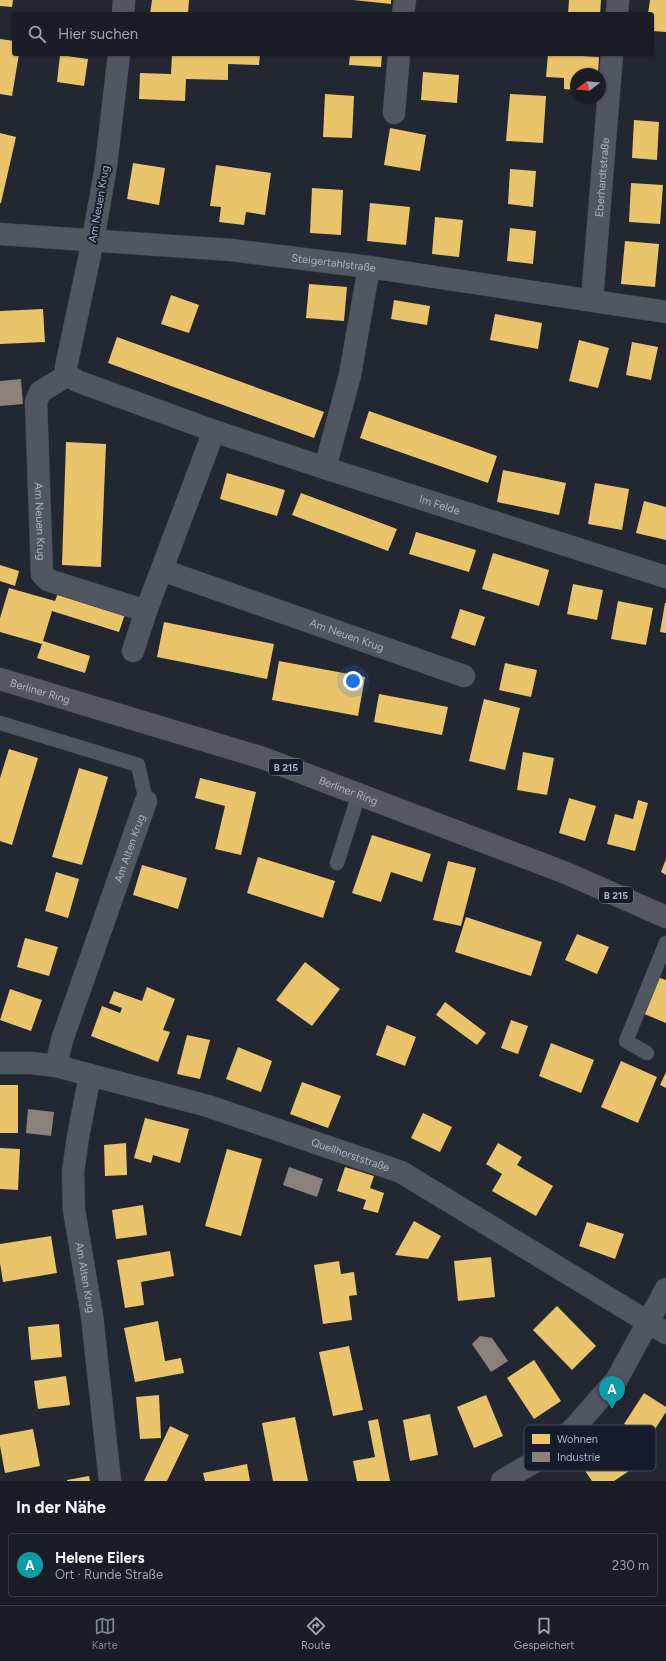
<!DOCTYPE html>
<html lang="de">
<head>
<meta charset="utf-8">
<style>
  :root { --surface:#1a1d25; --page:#23262d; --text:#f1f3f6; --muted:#9fa2a7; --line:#383b42; --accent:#7b8191 }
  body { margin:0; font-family:Figtree,sans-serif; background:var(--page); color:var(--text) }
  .compass { position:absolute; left:570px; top:68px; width:36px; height:36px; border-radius:50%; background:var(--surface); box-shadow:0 1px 3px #0004; rotate:254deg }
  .you { position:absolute; left:353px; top:681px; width:14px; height:14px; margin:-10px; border:3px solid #fff; border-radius:50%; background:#1a73e8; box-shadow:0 0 0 6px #1a73e833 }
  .badge { display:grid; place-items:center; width:26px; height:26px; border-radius:50%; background:var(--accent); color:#fff; font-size:13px; font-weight:700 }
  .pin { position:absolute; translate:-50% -33px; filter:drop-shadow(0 1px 2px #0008) }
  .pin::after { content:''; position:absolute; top:21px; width:14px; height:12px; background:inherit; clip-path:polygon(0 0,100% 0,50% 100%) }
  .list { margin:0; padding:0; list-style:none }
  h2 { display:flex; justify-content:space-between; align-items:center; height:52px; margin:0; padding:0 16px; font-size:17px }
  h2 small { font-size:13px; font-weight:400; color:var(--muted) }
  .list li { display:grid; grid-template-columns:26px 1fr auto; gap:12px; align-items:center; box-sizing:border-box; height:64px; margin:0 8px 8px; padding:0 8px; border:1px solid var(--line); border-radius:4px }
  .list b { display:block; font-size:15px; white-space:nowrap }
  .list p { margin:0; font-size:13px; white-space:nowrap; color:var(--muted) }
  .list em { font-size:13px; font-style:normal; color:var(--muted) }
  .icon { flex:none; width:22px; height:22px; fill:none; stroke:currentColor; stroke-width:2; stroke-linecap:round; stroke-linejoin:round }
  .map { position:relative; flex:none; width:666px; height:1481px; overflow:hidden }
  .search { position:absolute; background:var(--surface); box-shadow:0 1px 3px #0004; left:12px; right:12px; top:12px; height:44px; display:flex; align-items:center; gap:10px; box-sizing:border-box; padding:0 14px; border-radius:4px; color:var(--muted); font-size:15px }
  .sheet { height:124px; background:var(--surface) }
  nav { display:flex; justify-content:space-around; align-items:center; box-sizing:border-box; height:56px; border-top:1px solid var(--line); background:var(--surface); font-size:11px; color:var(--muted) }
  nav a { display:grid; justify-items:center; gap:2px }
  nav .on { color:var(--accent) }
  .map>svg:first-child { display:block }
  .homes { fill:#e9c46a }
  .industry { fill:#8a817c }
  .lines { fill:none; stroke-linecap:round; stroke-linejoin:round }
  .service-casing { stroke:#3f424a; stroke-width:15 }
  .minor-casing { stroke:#3f424a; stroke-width:23 }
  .primary-casing { stroke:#40444e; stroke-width:23 }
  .service { stroke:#525660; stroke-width:14 }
  .minor { stroke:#525660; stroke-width:22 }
  .primary { stroke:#555862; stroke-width:22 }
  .labels { text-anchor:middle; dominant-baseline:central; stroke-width:4; stroke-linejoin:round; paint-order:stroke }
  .shield { fill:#161c2c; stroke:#7e8497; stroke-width:1 }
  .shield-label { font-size:10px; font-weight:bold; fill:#aab1c5 }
  .street-label { font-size:11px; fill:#aab1c5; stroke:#161c2c }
  .key { fill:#161c2c; stroke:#42495a; stroke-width:1 }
  .key-label { font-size:11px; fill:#aab1c5 }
</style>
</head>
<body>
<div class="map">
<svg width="666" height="1481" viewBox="0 0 666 1481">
  <rect width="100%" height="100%" fill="#232731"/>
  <!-- homes -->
  <g class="homes">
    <polygon points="0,0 13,0 12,7 0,6"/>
    <polygon points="152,0 189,0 188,14 150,14"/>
    <polygon points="353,0 391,0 391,4"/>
    <polygon points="569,0 601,0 600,14 568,14"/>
    <polygon points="650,0 666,0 666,32 652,31 652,14 648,14"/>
    <polygon points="0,39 14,41 14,54 19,54 12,96 0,94"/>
    <polygon points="172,54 260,54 259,65 228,64 228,80 186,79 185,101 139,99 140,73 171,74"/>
    <polygon points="350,54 382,54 381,67 349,65"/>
    <polygon points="548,54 599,57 598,74 576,74 576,90 564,89 564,78 546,77"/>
    <polygon points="60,55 88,59 84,86 57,82"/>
    <polygon points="423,72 459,75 457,103 421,100"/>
    <polygon points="325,94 354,96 352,138 323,137"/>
    <polygon points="510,94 546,96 543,143 506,141"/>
    <polygon points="634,120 659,122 657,160 632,158"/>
    <polygon points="390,128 426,135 420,171 384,165"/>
    <polygon points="0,133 16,137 1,203 0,203"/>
    <polygon points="133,163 165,168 159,205 127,199"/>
    <polygon points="216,165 271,173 265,215 246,212 244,225 219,222 221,207 210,206"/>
    <polygon points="510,169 536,171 533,207 508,204"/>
    <polygon points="631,183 663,185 660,224 629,222"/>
    <polygon points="312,188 343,190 341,235 310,233"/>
    <polygon points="370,203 410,207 406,245 367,241"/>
    <polygon points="435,217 463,220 459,257 432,254"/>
    <polygon points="510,228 536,231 533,264 507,261"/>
    <polygon points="625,241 659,244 655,287 621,284"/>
    <polygon points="309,284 347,287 344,321 306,318"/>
    <polygon points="171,295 199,305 189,333 161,324"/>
    <polygon points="394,300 430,306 427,325 391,319"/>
    <polygon points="43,309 45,342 0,344 0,311"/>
    <polygon points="495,314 542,323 538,349 490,340"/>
    <polygon points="117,337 324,412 314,438 108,363"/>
    <polygon points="579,340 609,348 598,388 569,381"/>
    <polygon points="632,342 658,347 651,380 626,375"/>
    <polygon points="369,411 497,456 488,483 360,438"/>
    <polygon points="66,442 106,444 101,567 62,565"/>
    <polygon points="503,470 566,483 559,515 497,502"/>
    <polygon points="227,473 285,490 277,516 220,499"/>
    <polygon points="595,483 629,489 622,530 588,524"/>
    <polygon points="301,493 397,529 388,551 292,515"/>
    <polygon points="644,501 666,507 666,540 636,533"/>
    <polygon points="416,532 476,550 469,572 409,554"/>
    <polygon points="493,553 549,570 539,606 482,589"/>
    <polygon points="0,565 19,571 15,586 0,581"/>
    <polygon points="573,584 603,590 597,620 567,614"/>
    <polygon points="9,588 55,601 58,593 125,614 119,632 52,611 43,641 90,656 85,673 37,658 42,644 0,632 0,618"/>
    <polygon points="618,601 653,608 646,645 611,639"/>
    <polygon points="665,603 666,603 666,633 660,632"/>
    <polygon points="460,609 485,617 475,646 451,638"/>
    <polygon points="164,622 274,644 267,679 157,657"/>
    <polygon points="279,661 365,677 358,716 272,700"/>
    <polygon points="505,663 537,670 531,697 499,690"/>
    <polygon points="379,694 448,707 442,735 374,722"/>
    <polygon points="484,699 520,708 505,770 469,761"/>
    <polygon points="9,749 38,758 12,845 0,841 0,778"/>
    <polygon points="523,752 554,758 547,795 517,790"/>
    <polygon points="79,768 108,777 82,865 52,857"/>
    <polygon points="200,778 256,792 241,855 215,849 225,806 195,798"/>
    <polygon points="569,798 596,806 585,841 559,833"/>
    <polygon points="638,800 648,803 635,851 607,844 615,814 633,819"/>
    <polygon points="372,835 431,854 422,882 391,872 381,902 352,893"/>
    <polygon points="258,857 335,881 323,918 247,893"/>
    <polygon points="666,859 666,875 661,872"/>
    <polygon points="448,861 476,868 461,926 433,920"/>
    <polygon points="142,865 187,878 178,909 133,895"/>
    <polygon points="56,872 79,879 68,918 45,911"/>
    <polygon points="466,917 542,942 531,976 455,952"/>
    <polygon points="577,934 609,947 597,974 565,960"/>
    <polygon points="25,938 58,947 49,976 17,967"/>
    <polygon points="305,962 340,989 312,1026 276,1000"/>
    <polygon points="657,977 666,980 666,1023 642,1013"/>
    <polygon points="147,987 175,999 163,1030 170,1032 158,1062 91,1036 102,1006 120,1013 122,1008 109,1003 114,991 142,1001"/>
    <polygon points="10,989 42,1000 31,1031 0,1020"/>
    <polygon points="445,1002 486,1033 477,1045 436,1015"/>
    <polygon points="511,1020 528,1026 518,1054 501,1048"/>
    <polygon points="387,1025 416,1037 405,1066 376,1055"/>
    <polygon points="187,1035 210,1040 200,1079 177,1074"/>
    <polygon points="551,1043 594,1060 581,1093 539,1076"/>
    <polygon points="238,1047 272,1061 261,1092 226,1079"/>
    <polygon points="621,1061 657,1077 638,1123 601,1107"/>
    <polygon points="666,1072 666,1088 660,1085"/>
    <polygon points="302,1082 341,1096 328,1128 290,1114"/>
    <rect x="0" y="1085" width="18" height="48"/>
    <polygon points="423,1113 452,1127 440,1152 411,1138"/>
    <polygon points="145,1118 189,1129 180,1163 153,1155 151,1163 134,1158"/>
    <polygon points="126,1143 127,1175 105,1176 104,1145"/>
    <polygon points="498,1143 522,1157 517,1165 553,1186 536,1216 492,1191 502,1174 486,1164"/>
    <polygon points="0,1148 20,1149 18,1190 0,1189"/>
    <polygon points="227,1149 262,1159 241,1236 205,1226"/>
    <polygon points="345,1167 374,1176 370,1188 384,1193 378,1213 363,1209 366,1200 337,1191"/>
    <polygon points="143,1205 147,1235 116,1239 112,1210"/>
    <polygon points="414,1221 441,1236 428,1259 395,1255"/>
    <polygon points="587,1222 624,1234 615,1259 579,1246"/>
    <polygon points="51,1236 57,1273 3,1282 0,1263 0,1244"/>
    <polygon points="170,1251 174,1276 141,1282 144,1305 125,1308 117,1260"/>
    <polygon points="491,1257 495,1297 458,1301 454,1261"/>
    <polygon points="339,1261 341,1274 354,1272 357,1295 349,1296 352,1320 323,1324 314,1265"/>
    <polygon points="557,1306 596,1346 572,1370 533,1330"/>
    <polygon points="158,1321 165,1361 181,1358 184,1373 135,1382 124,1328"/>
    <polygon points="59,1324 62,1357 31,1360 28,1327"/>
    <polygon points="349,1346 363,1410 333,1416 319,1352"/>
    <polygon points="534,1360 561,1401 534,1419 507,1378"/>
    <polygon points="66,1376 70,1405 38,1409 34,1381"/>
    <polygon points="644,1393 666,1407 666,1412 648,1440 624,1424"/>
    <polygon points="159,1395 161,1438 140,1439 136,1397"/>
    <polygon points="486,1395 503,1436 474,1448 457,1407"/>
    <polygon points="430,1414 438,1455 410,1461 403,1420"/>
    <polygon points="295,1417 308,1481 273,1481 262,1423"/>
    <polygon points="378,1419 390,1481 357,1481 353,1461 375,1457 368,1421"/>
    <polygon points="170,1426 189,1435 167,1481 144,1481"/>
    <polygon points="33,1429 40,1466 5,1473 0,1446 0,1435"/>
    <polygon points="617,1440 635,1467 614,1481 592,1481 581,1465"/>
    <polygon points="247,1464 250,1481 205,1481 203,1473"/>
    <polygon points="89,1476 90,1481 67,1481 67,1480"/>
  </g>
  <!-- industry -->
  <g class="industry">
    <polygon points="21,379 23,404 0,406 0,381"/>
    <polygon points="28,1109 54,1112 51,1136 26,1133"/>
    <polygon points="289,1167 323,1179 317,1197 283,1185"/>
    <polygon points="480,1336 492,1338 508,1361 491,1372 472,1344"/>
  </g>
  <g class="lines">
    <!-- service casing -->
    <g class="service-casing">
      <g id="service">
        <polyline points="0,723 138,765 146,801"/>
        <polyline points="337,863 359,794"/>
        <polyline points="647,1053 626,1041 666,943"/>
      </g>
    </g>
    <!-- minor casing -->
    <g class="minor-casing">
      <g id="minor">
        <polyline points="123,14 124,0"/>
        <polyline points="403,14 405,0"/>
        <polyline points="617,14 618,0"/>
        <path id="s1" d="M 119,54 L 106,166 L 93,240 L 66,367 L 68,375 L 77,381 L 214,431 L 325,468 L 666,577"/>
        <polyline points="394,113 399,54"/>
        <path id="s2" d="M 0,234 L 231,250 L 369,267 L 666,312"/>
        <path id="s3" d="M 592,300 L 612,54"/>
        <path id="s4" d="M 68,375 L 40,392 L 36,402 L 42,574 L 48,580 L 146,611"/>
        <polyline points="325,468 350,375 369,267"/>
        <path id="s5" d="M 162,570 L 464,676"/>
        <polyline points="133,651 146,611 214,431"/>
        <path id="s6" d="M 0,1063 L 31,1063 L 56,1066 L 208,1106 L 401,1172 L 666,1333"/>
        <path id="s7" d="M 56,1066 L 62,1040 L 146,801"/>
        <path id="s8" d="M 90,1075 L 78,1137 L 73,1172 L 74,1210 L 92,1316 L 110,1481"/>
        <polyline points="502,1481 539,1459 574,1428 617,1379 666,1289"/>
      </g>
    </g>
    <!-- primary casing -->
    <g class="primary-casing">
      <g id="primary">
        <path id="s9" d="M 0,679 L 263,758 L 566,873 L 666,917"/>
      </g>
    </g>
    <!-- service -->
    <use href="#service" class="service"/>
    <!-- minor -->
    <use href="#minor" class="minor"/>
    <!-- primary -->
    <use href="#primary" class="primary"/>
  </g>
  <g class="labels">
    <!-- shield labels -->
    <g class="shield">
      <rect x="269" y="759" width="34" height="16" rx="3"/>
      <rect x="599" y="887" width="34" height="16" rx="3"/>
    </g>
    <g class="shield-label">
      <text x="286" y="767">B 215</text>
      <text x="616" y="895">B 215</text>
    </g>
    <!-- street labels -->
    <g class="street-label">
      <text stroke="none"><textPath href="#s3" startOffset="123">Eberhardtstraße</textPath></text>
      <text transform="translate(99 204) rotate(-80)">Am Neuen Krug</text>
      <text stroke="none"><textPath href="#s2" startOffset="335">Steigertahlstraße</textPath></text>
      <text stroke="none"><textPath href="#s1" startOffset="720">Im Felde</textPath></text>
      <text stroke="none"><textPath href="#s4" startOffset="163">Am Neuen Krug</textPath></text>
      <text stroke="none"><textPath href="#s5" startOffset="196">Am Neuen Krug</textPath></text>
      <text stroke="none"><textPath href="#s9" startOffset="42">Berliner Ring</textPath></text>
      <text stroke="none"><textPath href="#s9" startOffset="366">Berliner Ring</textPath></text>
      <text stroke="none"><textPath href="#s7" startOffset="230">Am Alten Krug</textPath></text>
      <text stroke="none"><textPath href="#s6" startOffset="364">Quellhorststraße</textPath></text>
      <text stroke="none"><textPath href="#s8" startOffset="205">Am Alten Krug</textPath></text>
    </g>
  </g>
  <!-- legend -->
  <rect x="524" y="1425" width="132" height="46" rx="6" class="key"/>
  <rect x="532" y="1434" width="18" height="10" fill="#e9c46a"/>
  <rect x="532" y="1452" width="18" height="10" fill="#8a817c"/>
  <g class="key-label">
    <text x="557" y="1443">Wohnen</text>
    <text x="557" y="1461">Industrie</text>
  </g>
</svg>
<svg class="compass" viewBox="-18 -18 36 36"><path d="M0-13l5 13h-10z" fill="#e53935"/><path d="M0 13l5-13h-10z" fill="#9fa2a7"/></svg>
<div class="you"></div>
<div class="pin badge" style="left:612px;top:1409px;background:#0f9aa8">A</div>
<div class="search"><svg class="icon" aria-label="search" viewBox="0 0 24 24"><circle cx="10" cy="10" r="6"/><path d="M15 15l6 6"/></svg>Hier suchen</div>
</div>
<section class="sheet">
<h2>In der Nähe<small></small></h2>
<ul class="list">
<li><span class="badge" style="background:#0f9aa8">A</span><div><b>Helene Eilers</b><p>Ort · Runde Straße</p></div><em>230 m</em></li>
</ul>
</section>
<nav>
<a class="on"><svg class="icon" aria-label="map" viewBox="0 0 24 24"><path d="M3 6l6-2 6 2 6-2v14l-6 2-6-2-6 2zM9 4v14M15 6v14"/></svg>Karte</a>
<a><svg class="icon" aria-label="directions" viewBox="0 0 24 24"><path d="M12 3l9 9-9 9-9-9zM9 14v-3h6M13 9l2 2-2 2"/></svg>Route</a>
<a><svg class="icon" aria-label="saved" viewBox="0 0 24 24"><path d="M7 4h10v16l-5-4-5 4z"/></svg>Gespeichert</a>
</nav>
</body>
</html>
